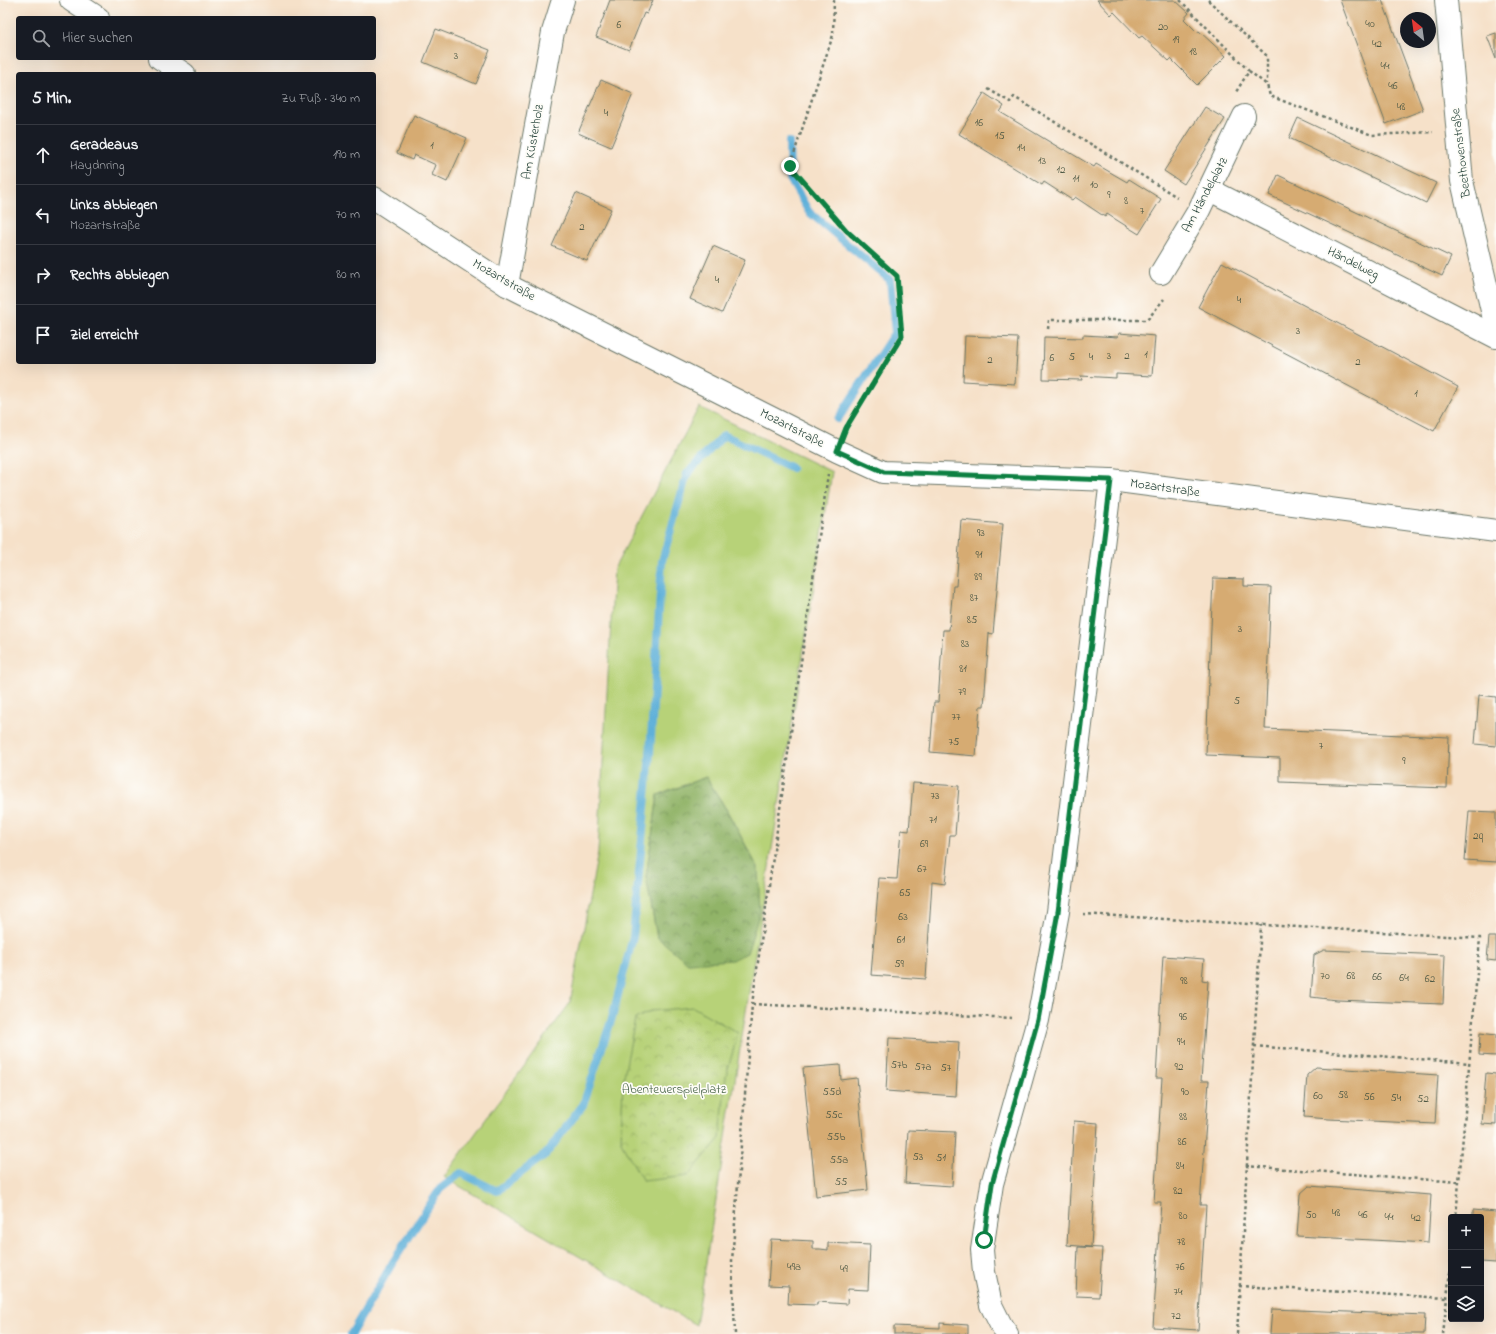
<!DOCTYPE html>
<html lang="de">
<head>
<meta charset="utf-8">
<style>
  :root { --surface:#171b24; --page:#20242c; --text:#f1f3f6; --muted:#9ea1a6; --line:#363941 }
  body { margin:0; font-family:"Indie Flower",sans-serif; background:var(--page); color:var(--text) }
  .controls { position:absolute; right:12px; bottom:12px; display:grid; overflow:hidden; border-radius:4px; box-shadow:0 4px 16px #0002 }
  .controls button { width:36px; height:36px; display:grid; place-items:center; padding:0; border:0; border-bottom:1px solid var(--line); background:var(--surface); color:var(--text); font:20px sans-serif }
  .compass { position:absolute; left:1400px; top:12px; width:36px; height:36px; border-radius:50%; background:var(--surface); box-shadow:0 4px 16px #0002; rotate:331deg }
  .stop { position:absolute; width:12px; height:12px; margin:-9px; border:3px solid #0b8043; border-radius:50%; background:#fff }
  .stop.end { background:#0b8043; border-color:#fff; box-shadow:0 1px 4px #0008 }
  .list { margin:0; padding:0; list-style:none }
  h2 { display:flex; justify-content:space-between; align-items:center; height:52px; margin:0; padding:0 16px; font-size:17px }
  h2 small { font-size:13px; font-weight:400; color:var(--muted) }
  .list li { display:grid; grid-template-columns:26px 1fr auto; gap:12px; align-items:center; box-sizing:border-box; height:60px; padding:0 16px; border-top:1px solid var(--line) }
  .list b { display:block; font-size:15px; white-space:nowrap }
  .list p { margin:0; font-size:13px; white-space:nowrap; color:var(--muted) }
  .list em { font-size:13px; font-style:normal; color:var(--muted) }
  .icon { flex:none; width:22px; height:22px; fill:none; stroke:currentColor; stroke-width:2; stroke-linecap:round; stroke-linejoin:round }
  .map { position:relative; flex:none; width:1496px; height:1334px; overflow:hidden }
  .search { position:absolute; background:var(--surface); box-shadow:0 4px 16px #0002; left:16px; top:16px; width:360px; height:44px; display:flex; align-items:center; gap:10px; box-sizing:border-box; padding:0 14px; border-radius:4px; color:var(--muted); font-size:15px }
  .panel { position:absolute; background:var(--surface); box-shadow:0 4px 16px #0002; left:16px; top:72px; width:360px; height:292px; border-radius:4px }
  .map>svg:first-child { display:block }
  .grass { fill:#b7d278; stroke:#6b8856; fill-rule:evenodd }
  .forest { fill:url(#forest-crowns); stroke:#58784e }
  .park { fill:url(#park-crowns); stroke:#6b8856 }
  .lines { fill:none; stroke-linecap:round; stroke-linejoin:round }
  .stream { stroke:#5eb0d9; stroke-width:8 }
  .building { fill:#d6ab72 }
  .minor-casing { stroke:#6a7668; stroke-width:24 }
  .path { stroke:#6a7668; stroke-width:2.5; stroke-dasharray:3 3; stroke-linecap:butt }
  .minor { stroke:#fff; stroke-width:22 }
  .route { stroke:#0b8043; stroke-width:5 }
  .labels { text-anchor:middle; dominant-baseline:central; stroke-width:3.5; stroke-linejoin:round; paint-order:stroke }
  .number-label { font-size:11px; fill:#4d5844 }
  .street-label { font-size:13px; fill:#1f3d34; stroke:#fdfcf7 }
  .park-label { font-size:13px; fill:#456245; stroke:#fdfcf7 }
</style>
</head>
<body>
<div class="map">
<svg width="1496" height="1334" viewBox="0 0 1496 1334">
  <defs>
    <pattern id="forest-crowns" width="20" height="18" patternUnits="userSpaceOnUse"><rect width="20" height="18" fill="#91b468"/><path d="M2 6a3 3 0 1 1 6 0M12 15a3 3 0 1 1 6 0" fill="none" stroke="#769456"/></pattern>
    <pattern id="park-crowns" width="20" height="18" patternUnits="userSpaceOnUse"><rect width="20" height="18" fill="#b7d278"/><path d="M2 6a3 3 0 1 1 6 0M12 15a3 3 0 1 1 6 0" fill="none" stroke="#9db568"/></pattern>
  </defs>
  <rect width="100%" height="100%" fill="#fdfcf7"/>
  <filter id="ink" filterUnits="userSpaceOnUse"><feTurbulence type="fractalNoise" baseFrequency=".025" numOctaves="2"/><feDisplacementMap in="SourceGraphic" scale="8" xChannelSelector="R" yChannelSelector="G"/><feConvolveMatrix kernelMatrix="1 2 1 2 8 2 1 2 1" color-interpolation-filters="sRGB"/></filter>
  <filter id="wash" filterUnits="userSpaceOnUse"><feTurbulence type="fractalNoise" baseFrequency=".012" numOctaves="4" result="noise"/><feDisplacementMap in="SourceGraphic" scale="16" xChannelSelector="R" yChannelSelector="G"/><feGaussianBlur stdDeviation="0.9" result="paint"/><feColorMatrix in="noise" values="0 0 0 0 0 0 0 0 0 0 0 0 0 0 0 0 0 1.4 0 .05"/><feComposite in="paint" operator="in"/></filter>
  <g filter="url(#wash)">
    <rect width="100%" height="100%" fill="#f6e1c9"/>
    <!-- grass -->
    <path class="grass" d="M 699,407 L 832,472 L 696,1325 L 444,1177 L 570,1003 L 598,852 L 614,569 ZM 706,777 L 726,809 L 758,868 L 657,937 L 646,877 L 658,795 Z"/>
    <!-- forest -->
    <polygon class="forest" points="706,777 726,809 758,868 760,912 747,953 732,960 688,963 657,937 646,877 658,795"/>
    <!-- park -->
    <polygon class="park" points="693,1007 738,1033 726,1076 720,1138 688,1176 643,1181 621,1142 623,1081 635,1019 651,1011"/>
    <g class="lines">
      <!-- stream -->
      <g class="stream">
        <polyline points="789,142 790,179 809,212 890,280 895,332 838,419"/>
        <polyline points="351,1334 393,1262 440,1189 461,1173 497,1191 546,1154 583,1105 612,1018 633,937 650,754 662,561 687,474 724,435 792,468"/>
      </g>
    </g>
    <g id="blocks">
      <!-- building -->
      <g class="building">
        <polygon points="610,0 653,0 647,14 644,13 629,50 596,37"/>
        <polygon points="1097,0 1175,0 1189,13 1184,19 1197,32 1199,31 1226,56 1197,85 1171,59 1169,61 1142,36 1139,38 1114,12 1111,15"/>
        <polygon points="1340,0 1382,0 1423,110 1386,124"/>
        <polygon points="436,29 490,50 476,84 423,62"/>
        <polygon points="1496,33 1496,59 1487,36"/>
        <polygon points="601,80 633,94 611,147 578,133"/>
        <polygon points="984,93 1004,106 1000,112 1063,150 1064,149 1094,167 1096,164 1127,182 1129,179 1161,199 1139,234 1107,214 1105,217 1075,197 1072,200 1044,182 1042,185 959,134"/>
        <polygon points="1205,107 1225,119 1184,184 1164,171"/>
        <polygon points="414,115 467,138 447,182 432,175 436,165 414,155 412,160 397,153"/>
        <polygon points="1298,118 1436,183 1426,203 1289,138"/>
        <polygon points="1278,175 1451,257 1442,276 1269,195"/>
        <polygon points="576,193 611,209 587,261 552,246"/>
        <polygon points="713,246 745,260 722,313 690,299"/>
        <polygon points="1222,262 1458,387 1434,431 1198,307"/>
        <polygon points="1119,333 1155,336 1152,376 1116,374 1116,378 1081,376 1082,380 1043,379 1044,337 1083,338 1083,335 1118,337"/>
        <polygon points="965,336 1018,338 1015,384 963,381"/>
        <polygon points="961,520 1003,524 993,634 989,633 984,706 980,706 976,756 930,752 934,702 938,702 943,630 949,630 953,586 956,586"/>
        <polygon points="1213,578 1244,579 1244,586 1271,587 1265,729 1449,737 1447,788 1280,782 1280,758 1206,755"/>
        <polygon points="1479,695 1496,697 1496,746 1475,744"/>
        <polygon points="913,783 959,786 955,835 950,835 945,884 932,882 926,979 871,975 879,878 897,879 901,830 909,831"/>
        <polygon points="1469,811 1496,812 1496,862 1465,860"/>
        <polygon points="1489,937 1496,937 1496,961 1487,960"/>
        <polygon points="1324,950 1445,955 1443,1004 1337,1000 1311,997 1314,955"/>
        <polygon points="1163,956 1204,959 1202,980 1208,981 1201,1081 1209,1081 1200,1205 1206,1205 1198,1330 1153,1327 1161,1202 1154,1202 1162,1078 1156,1078"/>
        <polygon points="1480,1033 1496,1035 1496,1056 1479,1055"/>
        <polygon points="889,1038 959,1042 956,1096 886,1091"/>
        <polygon points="840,1065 841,1080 857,1078 868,1190 816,1196 803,1068"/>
        <polygon points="1316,1067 1438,1075 1435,1124 1329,1119 1304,1117 1307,1075"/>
        <polygon points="1486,1073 1496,1074 1496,1125 1482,1124"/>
        <polygon points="1074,1121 1098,1123 1091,1247 1067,1245"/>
        <polygon points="908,1130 955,1132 952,1186 905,1183"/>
        <polygon points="1309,1186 1431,1195 1428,1243 1297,1236 1300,1194"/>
        <polygon points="1473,1210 1496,1212 1496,1263 1481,1262 1481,1217 1473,1217"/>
        <polygon points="771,1239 813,1241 813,1249 820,1249 828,1250 828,1243 870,1245 868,1290 848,1289 847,1304 817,1302 817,1305 788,1304 789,1286 768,1285"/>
        <polygon points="1078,1247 1102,1248 1099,1297 1076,1296"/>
        <polygon points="1272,1309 1425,1315 1424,1334 1270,1334"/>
        <polygon points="940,1323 968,1325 968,1334 894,1334 894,1326 940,1328"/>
      </g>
    </g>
  </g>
  <g filter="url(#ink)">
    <use href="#blocks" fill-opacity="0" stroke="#6a7668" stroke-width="1"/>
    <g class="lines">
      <!-- minor casing -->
      <g class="minor-casing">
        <g id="minor">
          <polyline points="71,0 98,18"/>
          <polyline points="1446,0 1462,181 1496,328"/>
          <polyline points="160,58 184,74"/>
          <polyline points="1210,190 1496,337"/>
          <polyline points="374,198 507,285 837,451 883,472 1111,480 1496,531"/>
          <polyline points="1161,273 1199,210 1244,116"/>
          <polyline points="507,285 553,32 563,0"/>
          <polyline points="1007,1334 1002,1327 991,1305 984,1272 982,1250 985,1230 992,1184 1038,1020 1058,912 1111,480"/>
        </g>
      </g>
      <!-- path -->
      <g class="path">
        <polyline points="834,0 833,35 790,166 846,231 897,276 902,336 846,427"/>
        <polyline points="1180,0 1249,71 1236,92"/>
        <polyline points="1208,0 1267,56 1267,84"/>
        <polyline points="1249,71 1267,85 1270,96 1372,135 1433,132"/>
        <polyline points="988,89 1010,102 1014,97 1177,197"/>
        <polyline points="1048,329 1049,320 1147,320 1164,299"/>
        <polyline points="1083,914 1480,938 1456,1217"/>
        <polyline points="752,1004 1012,1018"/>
        <polyline points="1254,1046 1469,1063"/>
        <polyline points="1246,1166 1459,1182"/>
        <polyline points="1239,1286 1447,1298"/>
        <polyline points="735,1334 732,1261 752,1004 828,474"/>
        <polyline points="1237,1334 1261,925"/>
        <polyline points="1443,1334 1451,1262"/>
      </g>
      <!-- minor -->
      <use href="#minor" class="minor"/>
    </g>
  </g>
  <g class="lines" filter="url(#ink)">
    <!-- route -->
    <polyline class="route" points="790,166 846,230 897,276 902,336 846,428 837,451 884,472 1111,480 1058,912 1038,1020 992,1184 984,1240"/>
  </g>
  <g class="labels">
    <!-- number labels -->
    <g class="number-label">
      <text x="1370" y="24">40</text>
      <text x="619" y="25">6</text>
      <text x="1163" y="27">20</text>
      <text x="1176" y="40">19</text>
      <text x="1377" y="44">42</text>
      <text x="1193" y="52">18</text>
      <text x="456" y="56">3</text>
      <text x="1385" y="66">44</text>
      <text x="1393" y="86">46</text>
      <text x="1401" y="107">48</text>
      <text x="606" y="113">4</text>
      <text x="979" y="123">16</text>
      <text x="1000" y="136">15</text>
      <text x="432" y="146">1</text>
      <text x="1021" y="148">14</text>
      <text x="1042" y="161">13</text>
      <text x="1061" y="170">12</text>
      <text x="1076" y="179">11</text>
      <text x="1094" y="185">10</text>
      <text x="1109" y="195">9</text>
      <text x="1126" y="201">8</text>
      <text x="1142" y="211">7</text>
      <text x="582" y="227">2</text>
      <text x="717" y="280">4</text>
      <text x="1239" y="300">4</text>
      <text x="1298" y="331">3</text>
      <text x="1146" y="355">1</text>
      <text x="1109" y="356">3</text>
      <text x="1127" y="356">2</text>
      <text x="1072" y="357">5</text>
      <text x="1091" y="357">4</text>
      <text x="1052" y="358">6</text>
      <text x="990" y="360">2</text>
      <text x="1358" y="362">2</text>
      <text x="1416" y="394">1</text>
      <text x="981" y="533">93</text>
      <text x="979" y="555">91</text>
      <text x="978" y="577">89</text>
      <text x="974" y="598">87</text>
      <text x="972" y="620">85</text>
      <text x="1240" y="629">3</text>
      <text x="965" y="644">83</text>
      <text x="963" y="669">81</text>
      <text x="962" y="692">79</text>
      <text x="1237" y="701">5</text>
      <text x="956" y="717">77</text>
      <text x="954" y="742">75</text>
      <text x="1321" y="746">7</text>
      <text x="1404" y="761">9</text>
      <text x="935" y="796">73</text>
      <text x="933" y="820">71</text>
      <text x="1478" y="836">2q</text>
      <text x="924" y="844">69</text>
      <text x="922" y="869">67</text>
      <text x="905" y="893">65</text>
      <text x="903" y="917">63</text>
      <text x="901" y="940">61</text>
      <text x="899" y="964">59</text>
      <text x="1325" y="976">70</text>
      <text x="1351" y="976">68</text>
      <text x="1377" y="977">66</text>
      <text x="1404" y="978">64</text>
      <text x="1430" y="979">62</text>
      <text x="1184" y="981">98</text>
      <text x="1183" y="1017">96</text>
      <text x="1181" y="1042">94</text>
      <text x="899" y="1065">57b</text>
      <text x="923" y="1067">57a</text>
      <text x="1179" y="1067">92</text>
      <text x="946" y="1068">57</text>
      <text x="832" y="1092">55d</text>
      <text x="1185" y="1092">90</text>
      <text x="1343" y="1095">58</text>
      <text x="1318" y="1096">60</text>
      <text x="1369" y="1097">56</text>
      <text x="1396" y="1098">54</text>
      <text x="1423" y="1099">52</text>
      <text x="834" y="1115">55c</text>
      <text x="1183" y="1117">88</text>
      <text x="836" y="1137">55b</text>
      <text x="1182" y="1142">86</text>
      <text x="918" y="1157">53</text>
      <text x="941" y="1158">51</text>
      <text x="839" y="1160">55a</text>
      <text x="1180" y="1166">84</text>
      <text x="841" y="1182">55</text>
      <text x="1178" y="1191">82</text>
      <text x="1336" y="1213">48</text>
      <text x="1311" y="1215">50</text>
      <text x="1363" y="1215">46</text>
      <text x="1183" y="1216">80</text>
      <text x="1389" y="1217">44</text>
      <text x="1416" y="1218">42</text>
      <text x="1181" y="1242">78</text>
      <text x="794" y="1267">49a</text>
      <text x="1180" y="1267">76</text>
      <text x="844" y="1269">49</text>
      <text x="1178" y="1292">74</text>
      <text x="1176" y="1316">72</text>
    </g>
    <!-- street labels -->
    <g class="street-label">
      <text transform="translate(533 142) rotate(-80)">Am Küsterholz</text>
      <text transform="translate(1461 153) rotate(-97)">Beethovenstraße</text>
      <text transform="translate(1205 195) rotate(-62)">Am Händelplatz</text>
      <text transform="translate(1353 263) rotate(27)">Händelweg</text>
      <text transform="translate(504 280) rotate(30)">Mozartstraße</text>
      <text transform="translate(792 428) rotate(27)">Mozartstraße</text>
      <text transform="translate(1165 488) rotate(8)">Mozartstraße</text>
    </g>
    <!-- park labels -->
    <g class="park-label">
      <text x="674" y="1089">Abenteuerspielplatz</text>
    </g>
  </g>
</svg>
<div class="controls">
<button>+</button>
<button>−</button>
<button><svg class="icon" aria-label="layers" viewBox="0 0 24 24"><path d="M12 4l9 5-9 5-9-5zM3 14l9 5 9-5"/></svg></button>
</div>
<svg class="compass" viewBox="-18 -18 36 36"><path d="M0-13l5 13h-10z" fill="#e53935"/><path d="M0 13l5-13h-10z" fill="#9ea1a6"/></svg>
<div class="stop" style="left:984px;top:1240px"></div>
<div class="stop end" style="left:790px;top:166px"></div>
<div class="search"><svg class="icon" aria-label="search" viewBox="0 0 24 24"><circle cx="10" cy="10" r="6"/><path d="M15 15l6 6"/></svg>Hier suchen</div>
<section class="panel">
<h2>5 Min.<small>Zu Fuß · 340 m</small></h2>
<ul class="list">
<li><svg class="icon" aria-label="ahead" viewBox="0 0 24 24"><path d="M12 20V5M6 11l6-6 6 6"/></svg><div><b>Geradeaus</b><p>Haydnring</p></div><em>190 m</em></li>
<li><svg class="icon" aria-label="left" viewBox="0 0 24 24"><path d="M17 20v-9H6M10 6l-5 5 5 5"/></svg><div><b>Links abbiegen</b><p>Mozartstraße</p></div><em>70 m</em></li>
<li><svg class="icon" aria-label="right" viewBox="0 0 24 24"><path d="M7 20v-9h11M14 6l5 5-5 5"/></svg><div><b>Rechts abbiegen</b></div><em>80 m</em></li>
<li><svg class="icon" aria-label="arrive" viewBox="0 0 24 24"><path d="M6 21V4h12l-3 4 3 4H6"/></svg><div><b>Ziel erreicht</b></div></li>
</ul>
</section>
</div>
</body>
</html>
